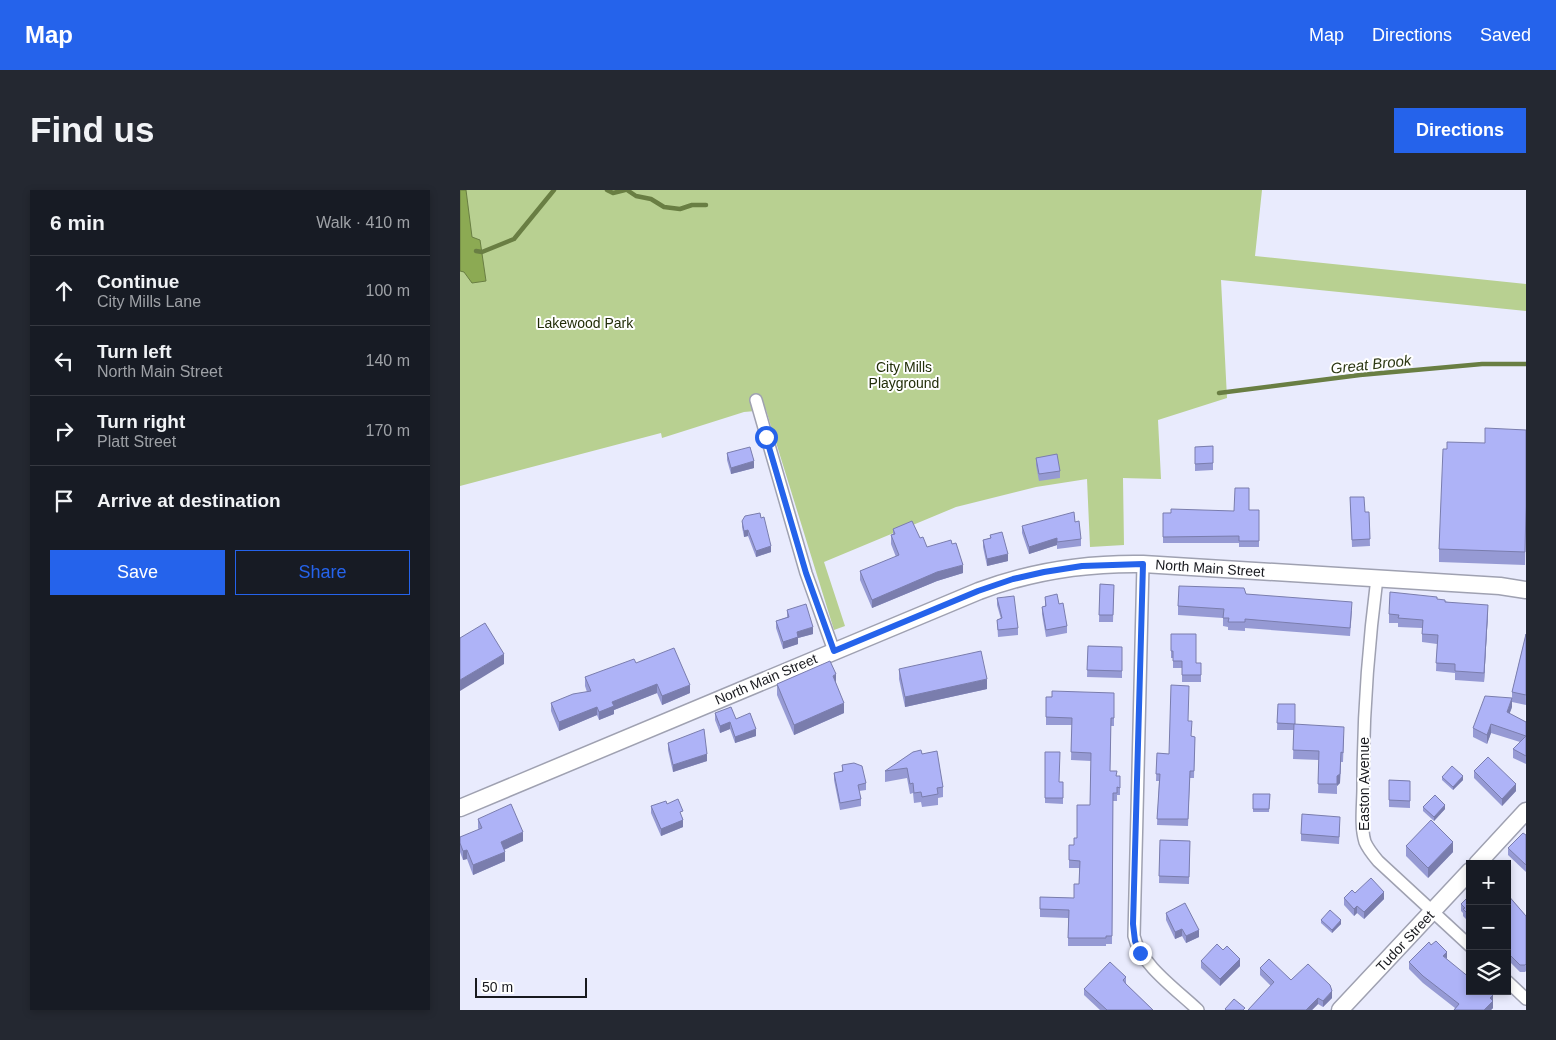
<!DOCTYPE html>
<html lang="en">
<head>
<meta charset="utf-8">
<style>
  :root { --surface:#171b24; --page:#242831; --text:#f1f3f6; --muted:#9ea1a6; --line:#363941; --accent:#2563eb }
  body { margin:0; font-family:Arial,sans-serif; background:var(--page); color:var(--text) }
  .controls { position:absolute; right:15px; bottom:15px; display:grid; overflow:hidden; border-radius:0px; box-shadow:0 2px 8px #0003 }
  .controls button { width:45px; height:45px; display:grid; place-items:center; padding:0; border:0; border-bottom:1px solid var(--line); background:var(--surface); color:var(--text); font:25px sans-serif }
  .scale { position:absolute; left:15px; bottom:12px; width:112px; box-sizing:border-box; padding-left:5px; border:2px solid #18191e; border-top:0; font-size:14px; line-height:18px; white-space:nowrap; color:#18191e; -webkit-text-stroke:4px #fff; paint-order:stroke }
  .stop { position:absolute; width:15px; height:15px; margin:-11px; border:4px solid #2563eb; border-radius:50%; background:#fff }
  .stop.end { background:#2563eb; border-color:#fff; box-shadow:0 1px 5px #0008 }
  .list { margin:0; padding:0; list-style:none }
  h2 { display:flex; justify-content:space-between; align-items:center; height:65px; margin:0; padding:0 20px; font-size:21px }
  h2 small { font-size:16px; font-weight:400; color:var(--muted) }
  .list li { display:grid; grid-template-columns:32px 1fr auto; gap:15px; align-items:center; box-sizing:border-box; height:70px; padding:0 20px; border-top:1px solid var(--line) }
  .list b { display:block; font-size:19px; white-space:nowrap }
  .list p { margin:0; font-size:16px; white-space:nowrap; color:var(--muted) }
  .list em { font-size:16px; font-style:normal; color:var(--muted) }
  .actions { display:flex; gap:10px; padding:15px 20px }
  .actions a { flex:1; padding:11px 0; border:1px solid var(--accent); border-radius:0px; text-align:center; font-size:18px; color:var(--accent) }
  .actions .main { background:var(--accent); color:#fff }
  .icon { flex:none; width:28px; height:28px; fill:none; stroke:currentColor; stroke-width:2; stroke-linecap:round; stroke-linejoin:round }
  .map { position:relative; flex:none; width:1066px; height:820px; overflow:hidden; border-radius:0px }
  header { display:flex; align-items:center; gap:30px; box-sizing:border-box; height:70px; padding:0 25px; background:var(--accent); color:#fff }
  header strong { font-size:24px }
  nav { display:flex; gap:28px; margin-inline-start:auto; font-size:18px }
  .intro { display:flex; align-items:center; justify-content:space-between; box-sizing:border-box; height:120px; padding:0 30px }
  h1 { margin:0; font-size:35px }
  .button { padding:12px 22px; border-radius:0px; background:var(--accent); color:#fff; font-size:18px; font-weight:700 }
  main { display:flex; gap:30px; padding:0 30px }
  aside { flex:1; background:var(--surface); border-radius:0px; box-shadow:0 2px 8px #0003 }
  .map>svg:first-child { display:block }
  .green { fill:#b8d091 }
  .water { fill:#8caa53; stroke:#697e43 }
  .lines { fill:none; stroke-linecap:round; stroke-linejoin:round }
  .stream { stroke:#697e43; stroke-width:4.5 }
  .street-casing { stroke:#9fa1b1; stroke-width:14 }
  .secondary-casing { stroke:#9fa1b1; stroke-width:19 }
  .street { stroke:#fff; stroke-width:11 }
  .secondary { stroke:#fff; stroke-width:16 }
  .wall { fill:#969ad4 }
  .shaded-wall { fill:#7a7dad }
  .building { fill:#aeb3f7; stroke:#7a7dad }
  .route { stroke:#2563eb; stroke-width:6 }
  .labels { text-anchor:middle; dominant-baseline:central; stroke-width:4; stroke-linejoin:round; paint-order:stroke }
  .park-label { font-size:14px; fill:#222e09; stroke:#fff }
  .street-label { font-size:14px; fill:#18191e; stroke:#fff }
  .water-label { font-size:15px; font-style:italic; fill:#2c3814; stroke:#fff }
</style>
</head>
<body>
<header>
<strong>Map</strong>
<nav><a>Map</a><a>Directions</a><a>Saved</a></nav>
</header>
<div class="intro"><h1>Find us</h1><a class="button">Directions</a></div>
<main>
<aside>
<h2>6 min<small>Walk · 410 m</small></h2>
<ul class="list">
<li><svg class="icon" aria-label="ahead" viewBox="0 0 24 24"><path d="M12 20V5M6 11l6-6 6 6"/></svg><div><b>Continue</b><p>City Mills Lane</p></div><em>100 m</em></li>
<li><svg class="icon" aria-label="left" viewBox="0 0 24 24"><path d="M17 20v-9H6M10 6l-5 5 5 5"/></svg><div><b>Turn left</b><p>North Main Street</p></div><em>140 m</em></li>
<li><svg class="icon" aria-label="right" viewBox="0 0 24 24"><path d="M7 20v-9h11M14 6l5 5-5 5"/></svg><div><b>Turn right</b><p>Platt Street</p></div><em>170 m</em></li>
<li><svg class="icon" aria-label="arrive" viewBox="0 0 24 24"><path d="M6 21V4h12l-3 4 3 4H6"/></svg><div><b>Arrive at destination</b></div></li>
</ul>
<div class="actions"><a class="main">Save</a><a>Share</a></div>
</aside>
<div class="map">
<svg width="1066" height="820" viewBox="0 0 1066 820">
  <rect width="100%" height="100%" fill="#e9ebfd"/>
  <!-- green -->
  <polygon class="green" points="0,0 802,0 795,66 1066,94 1066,121 761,90 767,208 698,230 701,289 663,288 664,355 630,357 627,289 576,297 496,317 364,372 385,436 374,440 306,220 284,222 202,248 201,243 0,296"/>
  <!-- water -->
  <polygon class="water" points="0,0 6,0 12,47 20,50 26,91 12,93 4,82 0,81"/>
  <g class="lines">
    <!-- stream -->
    <g class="stream">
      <polyline points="147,0 153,3 165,0"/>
      <polyline points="167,0 176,6 191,9 204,17 220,19 232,15 246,15"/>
      <polyline points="16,61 22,62 54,49 94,0"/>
      <polyline points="759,203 900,185 1022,174 1066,174"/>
    </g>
    <!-- street casing -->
    <g class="street-casing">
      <g id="street">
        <polyline points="296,210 346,383 374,461"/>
        <path d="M 683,374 L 674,746 C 680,774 717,800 738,820"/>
        <path d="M 917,388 C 908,458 903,528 903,598 C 903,615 900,636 905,652 C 908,659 913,665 918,671 L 1010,756"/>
        <polyline points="1047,791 1066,809"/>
      </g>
    </g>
    <!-- secondary casing -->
    <g class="secondary-casing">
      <g id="secondary">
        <path d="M 0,618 L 519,401 C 572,381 626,373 683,374 L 1040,396 L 1066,400"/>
        <polyline points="1017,674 1066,621"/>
        <polyline points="880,820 1010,681"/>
      </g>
    </g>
    <!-- street -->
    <use href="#street" class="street"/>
    <!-- secondary -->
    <use href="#secondary" class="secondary"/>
  </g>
  <!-- wall -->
  <g class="wall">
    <polygon points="1066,240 1066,330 1065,375 979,372 979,359 987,259 1025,253"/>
    <polygon points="753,256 753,280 735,281 735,257"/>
    <polygon points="267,263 294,278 271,284 267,270"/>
    <polygon points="576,268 600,281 600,288 579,291 576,275"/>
    <polygon points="890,307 905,322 909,322 910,356 892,357"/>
    <polygon points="789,320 799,320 799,357 779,357 779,353 703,353 703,323 774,321"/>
    <polygon points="301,328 311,362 296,367 288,346 284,347 282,337 282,331"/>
    <polygon points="615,332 621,349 621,356 597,359 597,355 569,364 562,343 562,336"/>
    <polygon points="433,339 460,348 467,357 503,383 477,391 412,418 400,390 400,381 436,367 431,354 431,345 433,344"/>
    <polygon points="530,345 548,371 527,376 523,357 523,350 530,348"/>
    <polygon points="640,394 654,395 653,432 639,432"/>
    <polygon points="786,404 892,421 890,446 785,438 785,441 768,440 768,437 763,436 763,428 718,425 718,416"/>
    <polygon points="585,407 599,414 607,436 607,443 586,447 582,424 582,417 585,416"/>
    <polygon points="537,408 558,438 558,445 538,447 537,430 541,429 537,415"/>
    <polygon points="977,409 1028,423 1024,492 995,490 995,483 976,481 977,454 962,452 962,438 938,437 938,433 929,433 929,424"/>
    <polygon points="327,420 353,444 338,448 338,454 323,459 316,438 316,431 327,427"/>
    <polygon points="711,444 736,473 741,473 741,492 722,492 722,478 713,478 713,468 711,468"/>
    <polygon points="1066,444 1066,515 1052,512 1052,502"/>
    <polygon points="628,456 662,457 662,488 627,487"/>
    <polygon points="176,473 230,503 202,515 197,503 154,520 154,524 139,530 137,525 99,541 91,521 91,513 127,502 125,496 125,487"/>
    <polygon points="439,479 527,499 445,517 439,489"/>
    <polygon points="376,493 384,523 334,545 317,505 317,494"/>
    <polygon points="654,503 654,536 651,536 650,581 657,586 660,586 660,605 657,605 657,611 653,611 652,754 646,754 646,756 608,756 608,728 580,727 580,707 614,708 619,694 619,678 609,678 609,655 614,655 630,615 631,571 611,570 612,535 586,535 586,507"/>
    <polygon points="818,514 835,534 884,546 883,572 881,572 880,593 877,596 877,604 858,603 859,570 833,569 834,540 817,540"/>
    <polygon points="1052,517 1049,524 1066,532 1066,574 1053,568 1053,559 1060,552 1031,543 1027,554 1013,547 1013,538"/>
    <polygon points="255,523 276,529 296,546 275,553 270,539 260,543 255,530"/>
    <polygon points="728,531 731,546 735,547 734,588 730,588 728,636 697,635 699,591 696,591 697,563 709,564"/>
    <polygon points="208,553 247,571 213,582 208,560"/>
    <polygon points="585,562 599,592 603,592 603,614 585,613"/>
    <polygon points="462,564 483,597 483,607 478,608 478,615 462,617 461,612 454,613 453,603 450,604 447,588 425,592 425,581"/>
    <polygon points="382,575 406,593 406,600 399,601 401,609 401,616 380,620 374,590 374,583 382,581"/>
    <polygon points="1014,581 1056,601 1042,616 1014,588"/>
    <polygon points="982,587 1003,590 993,600 982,590"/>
    <polygon points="929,590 950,591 950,618 929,617"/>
    <polygon points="793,604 810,604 809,622 793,622"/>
    <polygon points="207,614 223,628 223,637 201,646 191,623 191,616"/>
    <polygon points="963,617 985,619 974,631 963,621"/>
    <polygon points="18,629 63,651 44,660 45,671 13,685 7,669 3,670 0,662 0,647 19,640 18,638"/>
    <polygon points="880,634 879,654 841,651 841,644"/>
    <polygon points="1066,645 1066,682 1048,665 1048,658"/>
    <polygon points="700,650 730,651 729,694 699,693"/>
    <polygon points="946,656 993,662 968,688 946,666"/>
    <polygon points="1047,698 1047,704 1066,726 1066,781 1065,782 1060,782 1047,769"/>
    <polygon points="895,703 924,709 904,729 897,723 894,726 884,715 884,708"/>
    <polygon points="1010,705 1010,733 1003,726 1003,723 1001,721 1001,714"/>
    <polygon points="706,723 739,747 726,753 722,746 715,749 706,730"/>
    <polygon points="861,730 881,734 872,743 861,733"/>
    <polygon points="987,769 1033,812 1033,818 1031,820 994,820 995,818 963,793 949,779 949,772"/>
    <polygon points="741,771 780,776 760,796 741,778"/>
    <polygon points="800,778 831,790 872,808 863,817 858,814 852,820 788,820 811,796 800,785"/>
    <polygon points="666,787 666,794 693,820 640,820 624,805 624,799"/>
  </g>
  <!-- shaded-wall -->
  <g class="shaded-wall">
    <polygon points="294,271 294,278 271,284 271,278"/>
    <polygon points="288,340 288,346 284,347 284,341"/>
    <polygon points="597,348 597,355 569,364 569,357"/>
    <polygon points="311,356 311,362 296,367 296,361"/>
    <polygon points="548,364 548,371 527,376 527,369"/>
    <polygon points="503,375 503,383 477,391 412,418 412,410 477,382"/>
    <polygon points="1028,415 1028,423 1024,492 1024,483"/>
    <polygon points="353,437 353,444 338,448 338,454 323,459 323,452 337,442"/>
    <polygon points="44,464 44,474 0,501 0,490"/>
    <polygon points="376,484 376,495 373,486"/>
    <polygon points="527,489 527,499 445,517 445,507"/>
    <polygon points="197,494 197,503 154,520 154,524 139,530 139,522 152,512"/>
    <polygon points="230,495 230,503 202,515 202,506"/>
    <polygon points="1052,508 1052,517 1047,531 1047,522"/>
    <polygon points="384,513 384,523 334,545 334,535"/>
    <polygon points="137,517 137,525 99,541 99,532"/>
    <polygon points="270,532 270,539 260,543 260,536"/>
    <polygon points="1031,534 1031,543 1027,554 1027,545"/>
    <polygon points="296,539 296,546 275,553 275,547"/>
    <polygon points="881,562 880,593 877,596 877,586"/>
    <polygon points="247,564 247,571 213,582 213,575"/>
    <polygon points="1003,586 1003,590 993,600 993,597"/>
    <polygon points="1056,594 1056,601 1042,616 1042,609"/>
    <polygon points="985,615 985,619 974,631 974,627"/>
    <polygon points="223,630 223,637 201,646 201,639"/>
    <polygon points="63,642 63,651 41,661 41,652"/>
    <polygon points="993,652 993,662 968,688 968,678"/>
    <polygon points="7,660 7,669 3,670 3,661"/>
    <polygon points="45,662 45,671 13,685 13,675"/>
    <polygon points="924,702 924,709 904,729 904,722"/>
    <polygon points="897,716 897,723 894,726 894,719"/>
    <polygon points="881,730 881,734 872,743 872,740"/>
    <polygon points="722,739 722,746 715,749 715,742"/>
    <polygon points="739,740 739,747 726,753 726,746"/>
    <polygon points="987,762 987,769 983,766"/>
    <polygon points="780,769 780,776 760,796 760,789"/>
    <polygon points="872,801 872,808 863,817 863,811"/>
    <polygon points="1033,805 1033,818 1031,820 1024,820 1030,808"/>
    <polygon points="858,808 858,814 852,820 846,820"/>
  </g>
  <!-- building -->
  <g class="building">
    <polygon points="1025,238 1066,240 1066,317 1065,362 979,359 983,259 987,259 987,252 1025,253"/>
    <polygon points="753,256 753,273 735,274 735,257"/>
    <polygon points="290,257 294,271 271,278 267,263"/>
    <polygon points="597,264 600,281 579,284 576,268"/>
    <polygon points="775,298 789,298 789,320 799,320 799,351 779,351 779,346 703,347 703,323 711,323 711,319 774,321"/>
    <polygon points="890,307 904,307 905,322 909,322 910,349 892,350"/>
    <polygon points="614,322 615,332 619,331 621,349 597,352 597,348 569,357 562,336"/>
    <polygon points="300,323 301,328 304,327 311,356 296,361 288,340 284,341 282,331 285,326"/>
    <polygon points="452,331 460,348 463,347 467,357 491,350 492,354 496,353 503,375 477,382 412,410 400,381 439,365 431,345 435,344 433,339"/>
    <polygon points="542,342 548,364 527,369 523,350 531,348 530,345"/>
    <polygon points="640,394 654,395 653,425 639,425"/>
    <polygon points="719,396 784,398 786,404 892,412 890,438 785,429 785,432 768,432 769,428 763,428 764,419 718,416"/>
    <polygon points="930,402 977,407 977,409 985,410 985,412 1028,415 1024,483 995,481 995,474 976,473 978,445 962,444 963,430 938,428 939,425 929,424"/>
    <polygon points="597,404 599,414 603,413 607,436 586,440 582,417 586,416 585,407"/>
    <polygon points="554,406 558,438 538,440 537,430 542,428 537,408"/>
    <polygon points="346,414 353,437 337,442 338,447 323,452 316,431 329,427 327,420"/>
    <polygon points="25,433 44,464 0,490 0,448"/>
    <polygon points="711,444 736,444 736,473 741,473 741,485 722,485 722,471 713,471 713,461 711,461"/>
    <polygon points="1066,444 1066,505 1052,502"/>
    <polygon points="628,456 662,457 662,481 627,480"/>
    <polygon points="214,458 230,495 202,506 197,494 152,512 154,516 139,522 137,517 99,532 91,513 113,504 131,501 125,487 174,469 176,473"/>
    <polygon points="521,461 527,489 445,507 439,479"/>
    <polygon points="370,471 376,484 373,486 384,513 334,535 317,494"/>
    <polygon points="711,495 729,496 728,531 732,531 731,546 735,547 734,581 730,581 728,629 697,629 700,584 696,584 697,563 709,564"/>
    <polygon points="592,501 654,503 654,528 651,528 650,581 657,581 656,586 660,586 660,598 657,597 657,603 653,603 652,746 646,746 646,748 608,748 609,720 580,719 580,707 614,708 614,694 619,694 620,671 609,670 609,655 614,655 614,648 617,648 617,615 630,615 631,563 611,562 612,528 586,527 586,507 592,507"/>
    <polygon points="1025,506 1052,508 1047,522 1066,532 1066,566 1053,559 1066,546 1031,534 1027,545 1013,538"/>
    <polygon points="818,514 835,514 835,534 817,533"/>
    <polygon points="271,517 276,529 290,523 296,539 275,547 270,532 260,536 255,523"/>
    <polygon points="834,534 884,537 883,563 881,562 880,584 877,586 877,594 858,594 859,561 833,560"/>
    <polygon points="244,539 247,564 213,575 208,553"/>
    <polygon points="461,560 462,564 477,561 483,597 477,598 478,604 462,607 461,602 454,603 453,593 450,594 447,578 425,581 453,562"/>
    <polygon points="585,562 600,562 599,592 603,592 603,608 585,608"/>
    <polygon points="1028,567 1056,594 1042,609 1014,581"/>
    <polygon points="394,573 402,576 406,593 398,595 401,609 380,613 374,583 383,581 382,575"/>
    <polygon points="992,576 1003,586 993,597 982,587"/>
    <polygon points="929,590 950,591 950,611 929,610"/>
    <polygon points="793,604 810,604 809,619 793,619"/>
    <polygon points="975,605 985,615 974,627 963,617"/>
    <polygon points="218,609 223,621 220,622 223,630 201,639 191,616 206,611 207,614"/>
    <polygon points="51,614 63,642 41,652 45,662 13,675 7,660 3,661 0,653 0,647 22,638 18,629"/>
    <polygon points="842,624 880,627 879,647 841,644"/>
    <polygon points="971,630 993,652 968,678 946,656"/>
    <polygon points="1063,643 1066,645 1066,675 1048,658"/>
    <polygon points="700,650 730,651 729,687 699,686"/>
    <polygon points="911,688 924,702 904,722 897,716 894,719 884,708 892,700 895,703"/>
    <polygon points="1047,704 1066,726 1066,774 1065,775 1060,775 1047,762"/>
    <polygon points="1010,705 1010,726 1003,719 1005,718 1001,714"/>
    <polygon points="725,713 739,740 726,746 722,739 715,742 706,723"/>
    <polygon points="870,720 881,730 872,740 861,730"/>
    <polygon points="976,751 987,762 983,766 1010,788 1010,801 1030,801 1033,805 1030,808 1033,811 1024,820 994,820 999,814 963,786 949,772 969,752 971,755"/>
    <polygon points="757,754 763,760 767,756 780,769 760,789 741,771"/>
    <polygon points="809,769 831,790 848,774 870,795 872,801 863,811 858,808 846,820 788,820 814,792 800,778"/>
    <polygon points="650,772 666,787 663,790 666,794 693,820 647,820 624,799"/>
    <polygon points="774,809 785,818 783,820 766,820 765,819"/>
  </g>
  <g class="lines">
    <!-- route -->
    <polyline class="route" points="306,247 346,383 374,461 518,401 553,389 584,382 622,376 683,374 673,734 675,751 680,763"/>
  </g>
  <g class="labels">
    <!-- park labels -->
    <g class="park-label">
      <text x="125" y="133">Lakewood Park</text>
      <text x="444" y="177">City Mills<tspan x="444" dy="16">Playground</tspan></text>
    </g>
    <!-- street labels -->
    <g class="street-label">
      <text transform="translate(750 378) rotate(4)">North Main Street</text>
      <text transform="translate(306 489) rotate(-23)">North Main Street</text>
      <text transform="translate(904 594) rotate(-90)">Easton Avenue</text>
      <text transform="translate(945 751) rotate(-47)">Tudor Street</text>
    </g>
    <!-- water labels -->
    <g class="water-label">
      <text transform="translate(911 174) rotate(-6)">Great Brook</text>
    </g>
  </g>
</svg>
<div class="controls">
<button>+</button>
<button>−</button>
<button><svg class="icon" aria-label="layers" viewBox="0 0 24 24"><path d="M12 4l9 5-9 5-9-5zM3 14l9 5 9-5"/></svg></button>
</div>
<div class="scale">50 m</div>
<div class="stop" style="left:306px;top:247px"></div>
<div class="stop end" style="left:680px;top:763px"></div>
</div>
</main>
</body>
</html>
